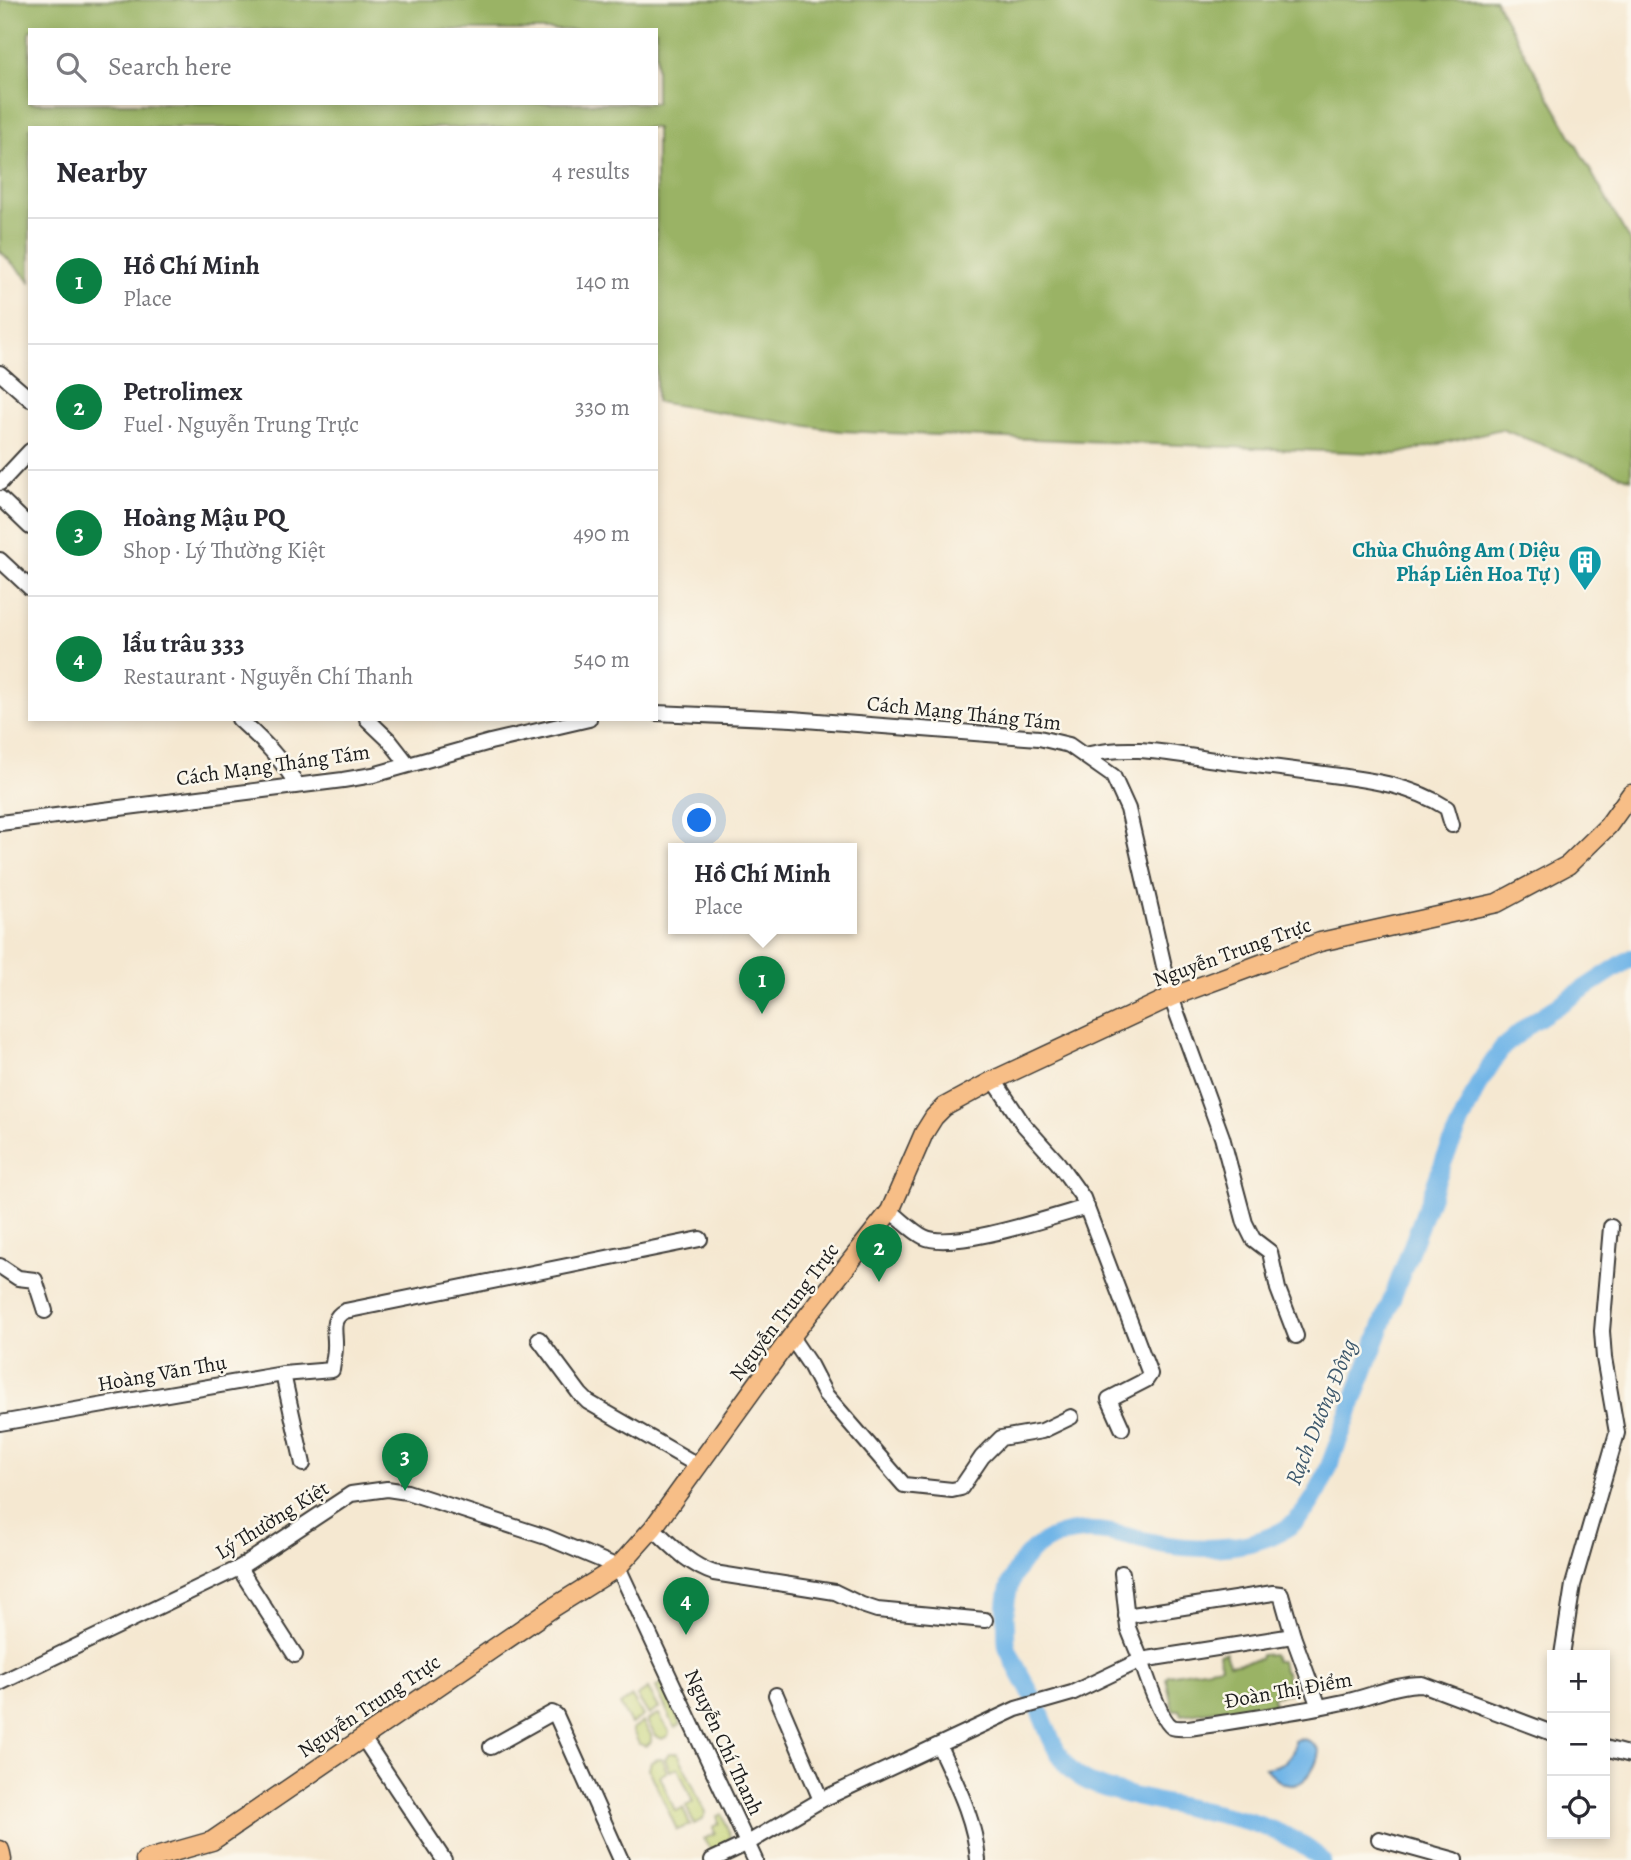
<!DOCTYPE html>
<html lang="en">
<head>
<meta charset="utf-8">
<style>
  :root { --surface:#fff; --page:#f2f2f3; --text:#2b2b33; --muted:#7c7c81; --line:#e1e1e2; --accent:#0b8043 }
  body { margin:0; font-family:Alegreya,serif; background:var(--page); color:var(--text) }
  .controls { position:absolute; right:21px; bottom:21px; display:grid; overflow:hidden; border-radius:0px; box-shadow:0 4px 10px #0003 }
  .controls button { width:63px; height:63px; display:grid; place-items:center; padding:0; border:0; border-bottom:2px solid var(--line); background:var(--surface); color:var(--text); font:35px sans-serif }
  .you { position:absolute; left:700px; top:821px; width:24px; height:24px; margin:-18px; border:5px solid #fff; border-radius:50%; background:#1a73e8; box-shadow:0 0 0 10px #1a73e833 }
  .badge { display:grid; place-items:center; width:46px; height:46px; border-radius:50%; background:var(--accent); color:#fff; font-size:23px; font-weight:700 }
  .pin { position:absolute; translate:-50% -58px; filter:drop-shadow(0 2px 4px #0008) }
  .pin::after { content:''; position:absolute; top:37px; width:24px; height:21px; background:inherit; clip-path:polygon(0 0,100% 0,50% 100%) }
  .popup { position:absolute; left:668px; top:843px; width:189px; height:91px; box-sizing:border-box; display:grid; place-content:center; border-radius:0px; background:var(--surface); filter:drop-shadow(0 2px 5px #0005); font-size:23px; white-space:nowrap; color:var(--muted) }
  .popup b { font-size:26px; color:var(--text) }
  .popup::after { content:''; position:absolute; left:50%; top:100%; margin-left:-14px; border:14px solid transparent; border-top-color:var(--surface) }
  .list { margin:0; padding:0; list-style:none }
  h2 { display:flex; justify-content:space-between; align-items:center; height:91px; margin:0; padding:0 28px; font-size:30px }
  h2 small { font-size:23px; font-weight:400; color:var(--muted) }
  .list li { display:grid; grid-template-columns:46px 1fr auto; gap:21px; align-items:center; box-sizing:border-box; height:126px; padding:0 28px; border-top:2px solid var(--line) }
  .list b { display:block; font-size:26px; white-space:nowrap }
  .list p { margin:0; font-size:23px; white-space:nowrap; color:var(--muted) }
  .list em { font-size:23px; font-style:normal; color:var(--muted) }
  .icon { flex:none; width:38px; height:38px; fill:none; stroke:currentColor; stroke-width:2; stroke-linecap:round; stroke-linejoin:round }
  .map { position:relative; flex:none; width:1631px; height:1860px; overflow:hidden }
  .search { position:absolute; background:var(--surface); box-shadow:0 4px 10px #0003; left:28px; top:28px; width:630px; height:77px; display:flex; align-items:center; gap:18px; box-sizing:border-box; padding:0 24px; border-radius:0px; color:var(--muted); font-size:26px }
  .panel { position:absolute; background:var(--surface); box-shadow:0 4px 10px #0003; left:28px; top:126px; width:630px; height:595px; border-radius:0px }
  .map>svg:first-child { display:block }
  .green { fill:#c3d173; stroke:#707648; stroke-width:2 }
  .forest { fill:#9ab365; stroke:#5b6840; stroke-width:2; fill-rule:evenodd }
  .water { fill:#71b5e7; stroke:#466882; stroke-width:2 }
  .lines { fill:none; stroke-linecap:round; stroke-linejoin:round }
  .river { stroke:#71b5e7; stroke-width:18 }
  .minor-casing { stroke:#3d3b37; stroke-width:18 }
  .major-casing { stroke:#3d3b37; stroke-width:21 }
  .minor { stroke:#fff; stroke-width:14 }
  .major { stroke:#f7be87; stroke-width:18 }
  .labels { text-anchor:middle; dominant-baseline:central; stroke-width:5; stroke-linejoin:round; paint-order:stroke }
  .culture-label { font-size:21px; font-weight:bold; fill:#0d838f; stroke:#fbf7ec; text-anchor:end }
  .street-label { font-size:21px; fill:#1c1c1c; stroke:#fbf7ec }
  .water-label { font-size:23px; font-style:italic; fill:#3e596d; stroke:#fbf7ec }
</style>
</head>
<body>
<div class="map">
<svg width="1631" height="1860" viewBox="0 0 1631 1860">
  <rect width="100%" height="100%" fill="#fbf7ec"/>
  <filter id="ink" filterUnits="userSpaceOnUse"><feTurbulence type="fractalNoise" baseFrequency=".0143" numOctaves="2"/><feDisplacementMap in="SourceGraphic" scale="14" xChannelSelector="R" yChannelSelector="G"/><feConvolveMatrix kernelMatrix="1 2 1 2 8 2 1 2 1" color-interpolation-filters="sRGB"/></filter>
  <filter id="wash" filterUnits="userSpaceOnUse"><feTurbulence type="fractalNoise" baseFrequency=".00686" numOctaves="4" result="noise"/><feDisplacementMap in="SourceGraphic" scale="28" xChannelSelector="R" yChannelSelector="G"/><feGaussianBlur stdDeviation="1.57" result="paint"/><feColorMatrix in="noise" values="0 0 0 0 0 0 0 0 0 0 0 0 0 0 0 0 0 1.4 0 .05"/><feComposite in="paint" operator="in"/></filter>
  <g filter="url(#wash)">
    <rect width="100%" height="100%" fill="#f5e8d1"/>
    <!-- green -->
    <g class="green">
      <polygon points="662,1683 681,1724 675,1728 656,1687"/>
      <polygon points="648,1689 659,1708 649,1715 637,1696"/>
      <polygon points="632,1697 643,1716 631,1724 620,1705"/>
      <polygon points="659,1714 669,1732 668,1736 662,1739 656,1736 648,1723 648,1720"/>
      <polygon points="643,1722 651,1735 651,1742 646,1746 639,1744 632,1729"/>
      <polygon points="669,1753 678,1753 705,1812 703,1819 694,1824 686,1806 693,1802 678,1768 670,1771 665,1759"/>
      <polygon points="658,1759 662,1759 667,1772 660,1776 675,1811 683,1808 690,1825 677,1830 649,1769 651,1762"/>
      <polygon points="722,1814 730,1836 725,1844 712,1851 704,1839 715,1834 713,1827 719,1823 717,1816"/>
    </g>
    <!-- forest -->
    <g class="forest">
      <path d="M 0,0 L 1495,0 L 1631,243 L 1631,479 L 1501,429 L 1397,454 L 840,431 L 656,402 L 656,128 L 30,128 L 30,281 L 0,251 ZM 30,30 L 656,30 L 656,103 L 30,103 Z"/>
      <polygon points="1226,1652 1229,1664 1260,1659 1261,1655 1273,1654 1275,1661 1281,1661 1283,1671 1286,1672 1290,1693 1273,1696 1274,1709 1226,1717 1223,1709 1182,1715 1180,1710 1173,1710 1166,1678 1168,1675 1221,1666 1219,1653"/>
    </g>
    <!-- water -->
    <path class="water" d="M 1299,1739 C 1308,1739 1315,1743 1319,1751 C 1317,1770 1299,1796 1278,1780 C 1273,1777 1269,1772 1265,1768 C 1282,1765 1295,1760 1294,1741 Z"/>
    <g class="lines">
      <!-- river -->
      <path class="river" d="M 1322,1860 C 1272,1814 1191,1812 1128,1795 C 1110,1790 1088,1785 1074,1773 C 1054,1756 1047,1726 1036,1703 C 1028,1687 1012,1662 1007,1646 C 1006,1640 1006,1632 1006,1625 C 1002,1574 1030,1535 1083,1531 C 1111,1529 1139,1541 1167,1545 C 1206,1551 1256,1549 1290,1526 C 1309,1512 1319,1489 1328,1469 L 1445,1158 L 1479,1083 L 1502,1048 L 1531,1023 L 1631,958"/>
    </g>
  </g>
  <g filter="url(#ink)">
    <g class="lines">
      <!-- minor casing -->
      <g class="minor-casing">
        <g id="minor">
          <polyline points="0,373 30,399"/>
          <polyline points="0,483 30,451"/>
          <polyline points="0,498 30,527"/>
          <polyline points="0,560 30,588"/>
          <polyline points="656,713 792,719 1039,738 1069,745 1113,776 1128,809 1171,997 1222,1137 1245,1223 1253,1239 1270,1252 1278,1289 1296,1336"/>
          <path d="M 239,719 C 262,740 281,758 297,785"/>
          <polyline points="367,719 389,740 407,763"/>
          <path d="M 1085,755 C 1135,743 1173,755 1223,761 C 1257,765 1290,769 1324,774 C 1368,780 1409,784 1447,808 L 1452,825"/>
          <polyline points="0,823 343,780 373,775 490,742 589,719"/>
          <polyline points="994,1080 1023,1124 1058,1163 1083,1198 1150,1374 1146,1380 1109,1399 1122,1428"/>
          <path d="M 890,1211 C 901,1219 912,1231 924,1237 C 952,1251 1055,1216 1087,1207"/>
          <polyline points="0,1266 18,1278 35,1280 45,1311"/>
          <polyline points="791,1337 810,1365 825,1394 904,1485 952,1490 961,1488 982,1457 1001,1438 1042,1431 1071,1417"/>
          <polyline points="539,1339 580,1394 588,1402 699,1466"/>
          <polyline points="283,1374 303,1464"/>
          <path d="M 0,1423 L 283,1374 L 332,1370 C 333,1362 335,1354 335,1347 C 336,1332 329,1319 345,1311 L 700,1239"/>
          <path d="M 653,1528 C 672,1546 689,1565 714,1573 L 835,1592 L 862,1605 L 877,1610 L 985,1620"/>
          <polyline points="239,1568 295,1655"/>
          <polyline points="1122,1573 1128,1628 1141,1660 1293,1636"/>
          <polyline points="1126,1616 1273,1593 1281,1594 1293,1636 1319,1707"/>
          <polyline points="1562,1655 1573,1585 1617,1433 1604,1358 1602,1331 1611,1227"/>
          <polyline points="0,1683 239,1568 351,1494 387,1489 407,1492 546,1537 618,1567 755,1860"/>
          <polyline points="776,1695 821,1800"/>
          <polyline points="363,1738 444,1860"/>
          <path d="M 939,1746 C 956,1783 975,1819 978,1860"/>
          <polyline points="491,1747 552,1713 556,1715 621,1860"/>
          <polyline points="1605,1748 1631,1755"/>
          <polyline points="1379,1839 1455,1860"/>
          <path d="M 712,1860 L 748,1843 L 821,1800 L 1016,1709 L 1072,1693 L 1141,1660 C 1145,1672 1161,1721 1172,1727 C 1177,1729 1184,1728 1189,1728 C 1240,1720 1292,1713 1344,1702 C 1370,1697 1395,1684 1422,1684 L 1552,1733"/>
        </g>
      </g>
      <!-- major casing -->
      <g class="major-casing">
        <g id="major">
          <polyline points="0,1850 2,1860"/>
          <polyline points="145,1860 212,1841 554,1607 618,1567 653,1528 791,1337 890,1211 924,1133 934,1117 944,1107 994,1080 1171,997 1320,942 1497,903 1568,865 1608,826 1631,794"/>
        </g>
      </g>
      <!-- minor -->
      <use href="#minor" class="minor"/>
      <!-- major -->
      <use href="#major" class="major"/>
    </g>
  </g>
  <!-- icons -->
  <defs>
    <g id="building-pin" transform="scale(1.75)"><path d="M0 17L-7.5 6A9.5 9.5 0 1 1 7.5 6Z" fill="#0f9aa8" stroke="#fbf7ec"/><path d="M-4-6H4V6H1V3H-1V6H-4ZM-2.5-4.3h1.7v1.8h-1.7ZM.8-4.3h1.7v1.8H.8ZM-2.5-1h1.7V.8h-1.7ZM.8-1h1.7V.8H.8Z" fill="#fff"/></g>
  </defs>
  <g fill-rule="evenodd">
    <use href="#building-pin" x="1585" y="562"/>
  </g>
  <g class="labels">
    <!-- culture labels -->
    <g class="culture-label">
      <text x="1560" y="550">Chùa Chuông Am ( Diệu<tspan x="1560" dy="24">Pháp Liên Hoa Tự )</tspan></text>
    </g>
    <!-- street labels -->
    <g class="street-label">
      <text transform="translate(964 713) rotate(6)">Cách Mạng Tháng Tám</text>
      <text transform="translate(273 765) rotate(-8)">Cách Mạng Tháng Tám</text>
      <text transform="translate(1232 952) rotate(-20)">Nguyễn Trung Trực</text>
      <text transform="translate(784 1312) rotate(-53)">Nguyễn Trung Trực</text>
      <text transform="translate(162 1373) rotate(-10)">Hoàng Văn Thụ</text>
      <text transform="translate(272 1520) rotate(-32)">Lý Thường Kiệt</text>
      <text transform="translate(1288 1690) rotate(-10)">Đoàn Thị Điểm</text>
      <text transform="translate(369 1706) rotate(-34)">Nguyễn Trung Trực</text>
      <text transform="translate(724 1742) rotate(65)">Nguyễn Chí Thanh</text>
    </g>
    <!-- water labels -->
    <g class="water-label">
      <text transform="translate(1321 1412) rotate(-68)">Rạch Dương Đông</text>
    </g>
  </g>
</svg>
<div class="controls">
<button>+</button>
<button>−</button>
<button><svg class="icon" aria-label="locate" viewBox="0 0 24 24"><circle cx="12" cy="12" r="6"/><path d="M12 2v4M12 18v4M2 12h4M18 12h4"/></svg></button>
</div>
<div class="you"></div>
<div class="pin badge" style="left:762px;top:1014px">1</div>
<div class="popup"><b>Hồ Chí Minh</b>Place</div>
<div class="pin badge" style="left:879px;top:1282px">2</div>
<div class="pin badge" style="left:405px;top:1491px">3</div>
<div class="pin badge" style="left:686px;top:1635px">4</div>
<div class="search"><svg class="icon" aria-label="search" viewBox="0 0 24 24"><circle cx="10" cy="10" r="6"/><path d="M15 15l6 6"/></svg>Search here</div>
<section class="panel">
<h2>Nearby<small>4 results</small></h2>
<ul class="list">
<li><span class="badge">1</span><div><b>Hồ Chí Minh</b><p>Place</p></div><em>140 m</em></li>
<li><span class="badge">2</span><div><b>Petrolimex</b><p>Fuel · Nguyễn Trung Trực</p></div><em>330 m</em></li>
<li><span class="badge">3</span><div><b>Hoàng Mậu PQ</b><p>Shop · Lý Thường Kiệt</p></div><em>490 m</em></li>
<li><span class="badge">4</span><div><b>lẩu trâu 333</b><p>Restaurant · Nguyễn Chí Thanh</p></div><em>540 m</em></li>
</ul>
</section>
</div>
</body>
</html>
